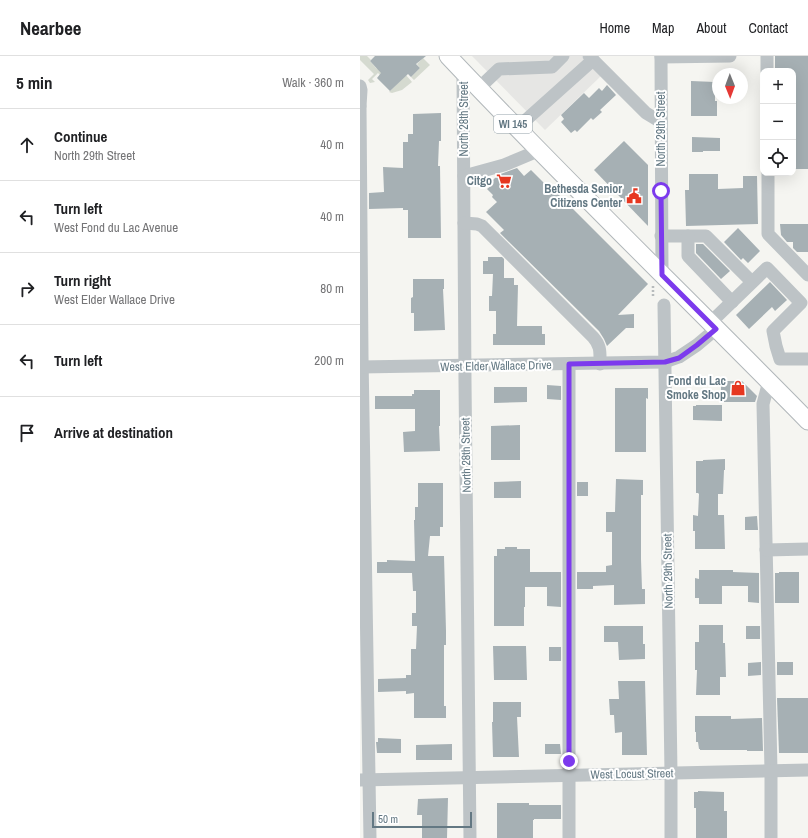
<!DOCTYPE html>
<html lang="en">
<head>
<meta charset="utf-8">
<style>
  :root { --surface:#fff; --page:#f6f6f6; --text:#202124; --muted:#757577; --line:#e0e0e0 }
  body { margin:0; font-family:"Archivo Narrow",sans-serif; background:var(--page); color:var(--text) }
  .controls { position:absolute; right:12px; top:12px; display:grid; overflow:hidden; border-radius:8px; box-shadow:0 4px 16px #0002 }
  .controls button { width:36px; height:36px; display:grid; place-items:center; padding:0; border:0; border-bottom:1px solid var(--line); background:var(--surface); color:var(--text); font:20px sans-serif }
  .compass { position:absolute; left:352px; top:12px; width:36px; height:36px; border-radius:50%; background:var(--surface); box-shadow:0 4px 16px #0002; rotate:179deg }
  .scale { position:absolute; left:12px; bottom:10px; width:100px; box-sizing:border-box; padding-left:4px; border:2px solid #637883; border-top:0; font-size:11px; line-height:14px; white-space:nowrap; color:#637883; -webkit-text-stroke:3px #fff; paint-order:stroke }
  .stop { position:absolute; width:12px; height:12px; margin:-9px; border:3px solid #7c3aed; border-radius:50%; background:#fff }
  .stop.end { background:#7c3aed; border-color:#fff; box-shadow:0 1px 4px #0008 }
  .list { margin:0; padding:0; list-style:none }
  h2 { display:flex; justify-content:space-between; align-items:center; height:52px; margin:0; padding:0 16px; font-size:17px }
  h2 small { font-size:13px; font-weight:400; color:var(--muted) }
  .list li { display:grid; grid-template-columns:26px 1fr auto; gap:12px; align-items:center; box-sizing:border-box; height:72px; padding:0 16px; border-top:1px solid var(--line) }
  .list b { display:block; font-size:15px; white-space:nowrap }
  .list p { margin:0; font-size:13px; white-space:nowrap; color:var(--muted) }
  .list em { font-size:13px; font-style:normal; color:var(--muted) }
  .icon { flex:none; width:22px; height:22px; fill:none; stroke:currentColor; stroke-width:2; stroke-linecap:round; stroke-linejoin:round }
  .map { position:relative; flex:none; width:448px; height:782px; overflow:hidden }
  header { display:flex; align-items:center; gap:24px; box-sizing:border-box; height:56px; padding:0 20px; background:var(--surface); border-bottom:1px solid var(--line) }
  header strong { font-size:19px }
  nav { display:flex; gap:22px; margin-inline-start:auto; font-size:14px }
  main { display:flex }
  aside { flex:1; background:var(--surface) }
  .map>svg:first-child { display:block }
  .built { fill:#e6e6e4 }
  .green { fill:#d5dad0 }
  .building { fill:#a6b0b4 }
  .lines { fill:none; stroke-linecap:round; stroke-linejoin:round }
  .major-casing { stroke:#b1b7ba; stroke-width:19 }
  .path { stroke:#b7bbbd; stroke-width:2.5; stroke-dasharray:2 2; stroke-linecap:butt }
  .minor { stroke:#bdc3c6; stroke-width:13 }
  .major { stroke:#fff; stroke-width:17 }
  .route { stroke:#7c3aed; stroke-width:5 }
  .labels { text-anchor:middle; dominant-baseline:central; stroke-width:4; stroke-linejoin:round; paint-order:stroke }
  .shield { fill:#fff; stroke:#92a0a8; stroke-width:1 }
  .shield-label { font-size:11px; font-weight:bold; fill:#637883 }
  .street-label { font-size:12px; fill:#637883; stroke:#fff }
  .poi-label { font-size:12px; font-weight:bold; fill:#637883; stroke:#fff; text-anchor:end }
</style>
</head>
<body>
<header>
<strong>Nearbee</strong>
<nav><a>Home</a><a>Map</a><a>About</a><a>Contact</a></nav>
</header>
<main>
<aside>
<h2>5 min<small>Walk · 360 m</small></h2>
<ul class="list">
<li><svg class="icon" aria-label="ahead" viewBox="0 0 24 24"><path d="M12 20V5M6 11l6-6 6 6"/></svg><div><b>Continue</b><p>North 29th Street</p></div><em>40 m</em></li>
<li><svg class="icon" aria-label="left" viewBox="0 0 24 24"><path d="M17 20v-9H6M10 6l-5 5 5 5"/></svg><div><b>Turn left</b><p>West Fond du Lac Avenue</p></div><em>40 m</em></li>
<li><svg class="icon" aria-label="right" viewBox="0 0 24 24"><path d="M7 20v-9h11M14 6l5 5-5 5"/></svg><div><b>Turn right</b><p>West Elder Wallace Drive</p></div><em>80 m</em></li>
<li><svg class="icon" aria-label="left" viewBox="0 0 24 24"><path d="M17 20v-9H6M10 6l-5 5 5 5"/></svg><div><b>Turn left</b></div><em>200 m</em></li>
<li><svg class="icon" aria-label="arrive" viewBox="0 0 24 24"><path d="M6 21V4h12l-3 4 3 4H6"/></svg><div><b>Arrive at destination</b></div></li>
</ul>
</aside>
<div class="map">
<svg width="448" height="782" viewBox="0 0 448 782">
  <rect width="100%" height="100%" fill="#f5f5f1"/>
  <!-- built -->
  <polygon class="built" points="112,0 222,0 241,20 185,74"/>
  <!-- green -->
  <g class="green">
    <polygon points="0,0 7,0 11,4 10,5 16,12 23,16 20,19 18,17 12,23 15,26 10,27 8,24 14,18 0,4"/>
    <polygon points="63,2 70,9 54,24 51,21 60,12 57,8"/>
    <polygon points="46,19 52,26 42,34 32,37 29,36"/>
  </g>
  <!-- building -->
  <g class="building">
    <polygon points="15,0 66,0 56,8 60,12 51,21 48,18 30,35 17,22 21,17 10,5"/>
    <polygon points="415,0 448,0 448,113 433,113 433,15 415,15"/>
    <polygon points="331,25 355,26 355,45 357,45 357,60 331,60"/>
    <polygon points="247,29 256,39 240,54 242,56 233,64 231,62 217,76 215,74 211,77 201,66 204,63 201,59 224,37 229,42 239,32 242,35"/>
    <polygon points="81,57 81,85 79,85 78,110 80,110 81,182 48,182 48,154 43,154 43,152 9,153 9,137 24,136 23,111 43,112 43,86 48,86 48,78 53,78 53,58"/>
    <polygon points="332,81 360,82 360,95 343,95 343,96 332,96"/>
    <polygon points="264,85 288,109 288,170 234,114"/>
    <polygon points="157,112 164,120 171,114 196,139 198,138 288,228 258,259 274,258 274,272 266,272 247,290 244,283 239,275 140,177 144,174 126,156 137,146 132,141 133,139 127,133 132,129 130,127 138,119"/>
    <polygon points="329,118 358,118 358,133 383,132 383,120 397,120 398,168 326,170 325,134 329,134"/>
    <polygon points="420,168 448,168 448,196 437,196 433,192 433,186 427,186 421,179"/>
    <polygon points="378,172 400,195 388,207 383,202 381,204 364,186"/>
    <polygon points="336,188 343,188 370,215 361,223 336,197"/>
    <polygon points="128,201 142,201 144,203 144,222 154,222 154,229 158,229 157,270 182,270 182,278 185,278 185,289 133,289 133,278 136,278 136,255 129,255 129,240 132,240 133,218 123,218 123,205 128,205"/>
    <polygon points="53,223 84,223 84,233 83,233 85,274 54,275 54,257 51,257 51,242 53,241"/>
    <polygon points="410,226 427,244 415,255 412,251 389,273 376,259"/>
    <polygon points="361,325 382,325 397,340 395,346 361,346"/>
    <polygon points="187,329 201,330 201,344 187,343"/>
    <polygon points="134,331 167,331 167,346 134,347"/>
    <polygon points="255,332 288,332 288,343 286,342 286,396 255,396"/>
    <polygon points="54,334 80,334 80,370 79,370 80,395 44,396 43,376 55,375 55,353 15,353 15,340 52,340 52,338 54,338"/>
    <polygon points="336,349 362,349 362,365 333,364 333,350 336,350"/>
    <polygon points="160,369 160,404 131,404 131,370"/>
    <polygon points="365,403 365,414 364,414 363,438 358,438 358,459 364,459 365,493 335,493 335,475 333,475 333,459 338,460 339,438 338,437 336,437 336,405 343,405 343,404"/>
    <polygon points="256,423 283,424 283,439 281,439 281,503 282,533 285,533 285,548 254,549 254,529 233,530 233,533 217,533 217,516 246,516 246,510 252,509 252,476 246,476 246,456 255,456"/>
    <polygon points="161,425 161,442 134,442 134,426"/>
    <rect x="217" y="426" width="11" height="14"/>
    <polygon points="58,427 83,427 83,471 80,471 80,480 70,480 68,500 84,500 86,575 86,589 84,589 84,650 86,650 86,662 54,662 54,637 46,638 46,635 18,636 18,623 46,622 46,619 51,619 51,593 56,593 57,570 52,570 52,557 56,557 56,535 53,535 52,517 17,517 17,506 27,506 27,504 55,505 54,464 55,464 55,451 58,451"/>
    <polygon points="397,460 398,474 385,474 385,461"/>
    <polygon points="145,491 157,491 157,493 170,493 170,516 201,516 201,551 187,550 187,531 165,531 165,551 164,551 164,570 134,570 134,500 137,500 137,493 145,493"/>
    <polygon points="339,514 373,514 373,516 399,517 399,547 388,546 388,530 362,530 362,548 339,548 339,542 335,542 335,522 339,523"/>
    <polygon points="419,516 439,516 439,547 415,547 415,517 419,517"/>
    <polygon points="339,569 363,569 363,587 365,587 366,621 360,621 360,639 336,639 337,614 335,614 335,586 339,586"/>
    <polygon points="244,570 283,570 283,588 285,588 285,603 259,604 258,586 244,586"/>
    <rect x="386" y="570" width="14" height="13"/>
    <polygon points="133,590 166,590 167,624 134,624"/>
    <rect x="189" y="591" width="12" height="14"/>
    <polygon points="401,606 401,619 388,620 388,607"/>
    <rect x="417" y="606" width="16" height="13"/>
    <polygon points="258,625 285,625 287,699 262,699 262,676 255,677 254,659 250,659 249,643 259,643"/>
    <polygon points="417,642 448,642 448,697 419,697"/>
    <polygon points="133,646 161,646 161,661 157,661 159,701 133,701 132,666 133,666"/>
    <polygon points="335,660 371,660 371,663 402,662 403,695 387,695 387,694 340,694 340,693 339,693 338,686 336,686 336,676 335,676"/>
    <polygon points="18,682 41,683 41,697 17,697 16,686 18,686"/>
    <polygon points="92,688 92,704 56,704 56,689"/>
    <polygon points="185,688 200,688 201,698 185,698"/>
    <polygon points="338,735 364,736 364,755 367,755 367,782 336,782 336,752 334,752 334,736 338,736"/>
    <polygon points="88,742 87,782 62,782 62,759 57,759 58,743"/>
    <polygon points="137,747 169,747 169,749 201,749 201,763 174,763 174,764 173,764 173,782 137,782"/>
  </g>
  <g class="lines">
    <!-- major casing -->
    <g class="major-casing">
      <path id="major" d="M 88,0 C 205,124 328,243 448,365"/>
    </g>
    <!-- path -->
    <polyline class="path" points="293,230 293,241"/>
    <!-- minor -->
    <g class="minor">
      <polyline points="229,0 286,57 301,66"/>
      <polyline points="301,0 302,219"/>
      <polyline points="407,0 407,15"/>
      <polyline points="301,1 370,0"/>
      <polyline points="103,17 105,326 110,782"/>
      <polyline points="0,30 1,34 0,50"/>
      <polyline points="119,32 139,13 192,11 203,0"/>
      <polyline points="0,50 2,300 10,782"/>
      <polyline points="157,72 233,4"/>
      <polyline points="408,117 408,178 448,219"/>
      <polyline points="104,120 144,109 180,94"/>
      <path d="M 104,167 L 117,168 L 122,170 L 233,281 C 241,290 240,296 240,308"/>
      <polyline points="301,180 346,180 392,226"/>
      <polyline points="328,180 328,200 372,246"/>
      <polyline points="304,249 311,717 311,782"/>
      <polyline points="350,267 407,212 441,247 413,275 416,290 420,303 448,303"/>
      <polyline points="209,308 209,782"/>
      <polyline points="0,311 305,306 319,301 337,289 356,273"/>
      <polyline points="409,325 403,348 411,715 411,782"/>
      <polyline points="406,494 448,493"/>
      <polyline points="0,724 448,714"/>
    </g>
    <!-- major -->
    <use href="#major" class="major"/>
  </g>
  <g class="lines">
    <!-- route -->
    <polyline class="route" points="209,705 209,308 305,306 319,302 337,289 356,273 302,219 301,135"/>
  </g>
  <!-- icons -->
  <defs>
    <g id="supermarket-bare" transform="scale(1.2)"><path d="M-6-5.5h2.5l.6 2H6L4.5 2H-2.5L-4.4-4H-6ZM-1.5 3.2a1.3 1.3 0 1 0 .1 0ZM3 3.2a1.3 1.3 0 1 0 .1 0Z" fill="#e63720" stroke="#fff" stroke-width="2.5" paint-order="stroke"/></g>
    <g id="civic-bare" transform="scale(1.2)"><path d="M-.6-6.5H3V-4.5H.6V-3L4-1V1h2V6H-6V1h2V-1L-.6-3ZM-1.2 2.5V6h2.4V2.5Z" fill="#e63720" stroke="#fff" stroke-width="2.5" paint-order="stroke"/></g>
    <g id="shop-bare" transform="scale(1.2)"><path d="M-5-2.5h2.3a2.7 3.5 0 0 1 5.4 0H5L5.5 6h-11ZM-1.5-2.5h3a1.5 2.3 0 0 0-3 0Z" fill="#e63720" stroke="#fff" stroke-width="2.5" paint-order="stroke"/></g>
  </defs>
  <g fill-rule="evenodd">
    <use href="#supermarket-bare" x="144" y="125"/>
    <use href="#civic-bare" x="274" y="140"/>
    <use href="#shop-bare" x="378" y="332"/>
  </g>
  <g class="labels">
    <!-- shield labels -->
    <rect class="shield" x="134" y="59" width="38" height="18" rx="3"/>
    <g class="shield-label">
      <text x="153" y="68">WI 145</text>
    </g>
    <!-- street labels -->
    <g class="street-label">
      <text transform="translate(104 63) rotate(-90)">North 28th Street</text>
      <text transform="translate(301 73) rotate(-90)">North 29th Street</text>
      <text transform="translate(136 310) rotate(-1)">West Elder Wallace Drive</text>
      <text transform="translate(106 399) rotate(-91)">North 28th Street</text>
      <text transform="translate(308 515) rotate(-91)">North 29th Street</text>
      <text transform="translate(272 718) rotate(-1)">West Locust Street</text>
    </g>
    <!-- poi labels -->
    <g class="poi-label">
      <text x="132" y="125">Citgo</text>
      <text x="262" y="133">Bethesda Senior<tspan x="262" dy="14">Citizens Center</tspan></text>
      <text x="366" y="325">Fond du Lac<tspan x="366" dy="14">Smoke Shop</tspan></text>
    </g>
  </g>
</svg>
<div class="controls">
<button>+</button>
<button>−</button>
<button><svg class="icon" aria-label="locate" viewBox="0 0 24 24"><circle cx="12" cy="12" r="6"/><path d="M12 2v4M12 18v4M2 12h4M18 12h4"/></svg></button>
</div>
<svg class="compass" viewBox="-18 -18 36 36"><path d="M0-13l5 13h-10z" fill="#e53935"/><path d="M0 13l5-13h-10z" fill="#757577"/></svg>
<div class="scale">50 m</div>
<div class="stop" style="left:301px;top:135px"></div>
<div class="stop end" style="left:209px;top:705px"></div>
</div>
</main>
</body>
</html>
